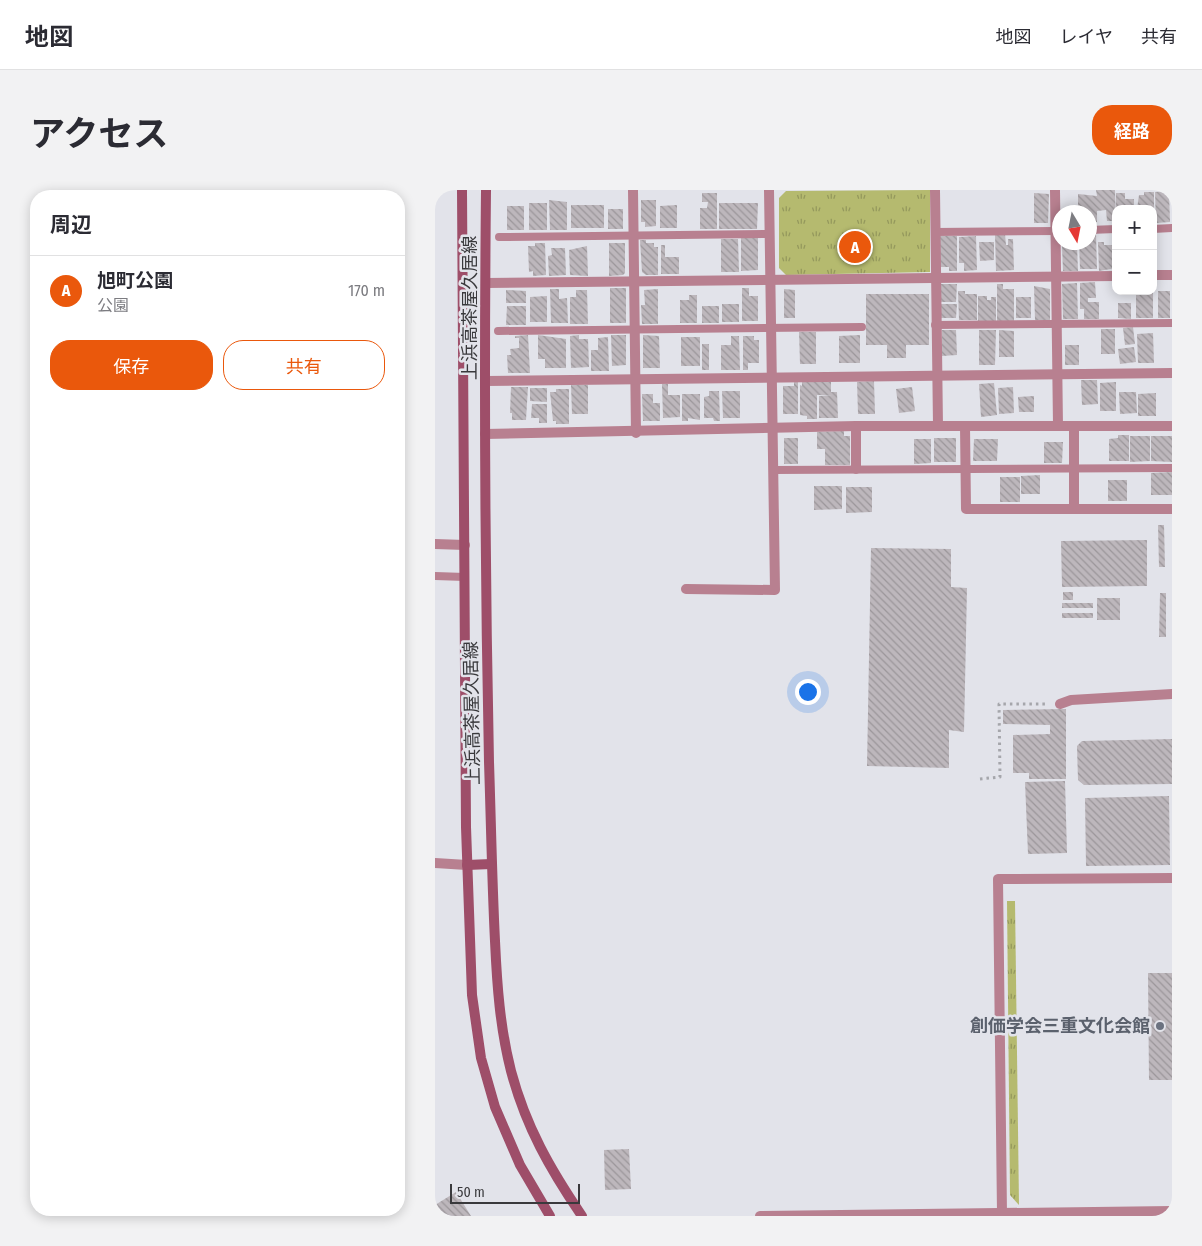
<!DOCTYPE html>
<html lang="ja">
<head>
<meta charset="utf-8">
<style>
  :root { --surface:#fff; --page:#f2f2f3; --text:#2b2b33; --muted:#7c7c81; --line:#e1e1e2; --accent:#ea580c }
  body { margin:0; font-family:"Fira Sans Condensed","Noto Sans JP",sans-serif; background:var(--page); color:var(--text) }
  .controls { position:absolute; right:15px; top:15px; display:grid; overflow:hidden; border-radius:10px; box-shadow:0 2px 12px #0003 }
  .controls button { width:45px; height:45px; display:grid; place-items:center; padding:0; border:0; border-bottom:1px solid var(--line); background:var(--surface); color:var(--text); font:25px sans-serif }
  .compass { position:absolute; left:617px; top:15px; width:45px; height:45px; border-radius:50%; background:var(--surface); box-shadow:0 2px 12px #0003; rotate:170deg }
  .scale { position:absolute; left:15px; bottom:12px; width:130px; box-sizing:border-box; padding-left:5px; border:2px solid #39393c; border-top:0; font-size:14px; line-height:18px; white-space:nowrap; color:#39393c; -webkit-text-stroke:4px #e2e3ea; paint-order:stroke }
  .you { position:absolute; left:372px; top:501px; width:18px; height:18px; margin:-12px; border:4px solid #fff; border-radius:50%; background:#1a73e8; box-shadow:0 0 0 8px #1a73e833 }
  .badge { display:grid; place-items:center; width:32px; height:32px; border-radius:50%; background:var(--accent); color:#fff; font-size:16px; font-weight:700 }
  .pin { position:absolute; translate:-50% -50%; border:2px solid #fff; box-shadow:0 1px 5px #0006 }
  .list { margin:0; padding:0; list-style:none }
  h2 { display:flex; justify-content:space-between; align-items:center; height:65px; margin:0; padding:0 20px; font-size:21px }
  h2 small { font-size:16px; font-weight:400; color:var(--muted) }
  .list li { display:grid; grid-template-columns:32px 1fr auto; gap:15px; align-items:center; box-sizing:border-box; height:70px; padding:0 20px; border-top:1px solid var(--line) }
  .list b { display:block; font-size:19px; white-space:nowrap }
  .list p { margin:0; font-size:16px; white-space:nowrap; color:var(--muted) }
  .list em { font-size:16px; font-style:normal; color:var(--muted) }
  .actions { display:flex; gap:10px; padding:15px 20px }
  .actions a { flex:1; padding:11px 0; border:1px solid var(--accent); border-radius:20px; text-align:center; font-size:18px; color:var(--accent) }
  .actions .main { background:var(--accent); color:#fff }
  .map { position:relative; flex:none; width:737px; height:1026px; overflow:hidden; border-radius:20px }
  header { display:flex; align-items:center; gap:30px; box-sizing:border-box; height:70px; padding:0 25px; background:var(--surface); border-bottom:1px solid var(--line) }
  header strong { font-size:24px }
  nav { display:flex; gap:28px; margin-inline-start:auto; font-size:18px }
  .intro { display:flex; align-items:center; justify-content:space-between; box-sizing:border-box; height:120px; padding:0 30px }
  h1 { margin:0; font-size:35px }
  .button { padding:12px 22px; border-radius:20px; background:var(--accent); color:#fff; font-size:18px; font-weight:700 }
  main { display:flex; gap:30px; padding:0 30px }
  aside { flex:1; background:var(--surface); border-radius:20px; box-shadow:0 2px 12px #0003 }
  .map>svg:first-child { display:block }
  .park { fill:url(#park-tufts) }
  .building { fill:url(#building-back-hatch) }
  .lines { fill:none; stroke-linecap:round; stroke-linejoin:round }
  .path { stroke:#a5a6ab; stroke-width:3; stroke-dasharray:2.5 4; stroke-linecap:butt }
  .service { stroke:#b88090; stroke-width:8 }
  .minor { stroke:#b88090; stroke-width:10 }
  .tertiary { stroke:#b88090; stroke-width:10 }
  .secondary { stroke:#9e4e69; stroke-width:10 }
  .worship-dot { fill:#6b7280; stroke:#e2e3ea; stroke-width:2 }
  .labels { text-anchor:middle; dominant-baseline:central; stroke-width:5; stroke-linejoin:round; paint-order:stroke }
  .street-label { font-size:18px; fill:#39393c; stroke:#e2e3ea }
  .worship-label { font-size:18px; font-weight:bold; fill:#5b616d; stroke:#e2e3ea; text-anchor:end }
</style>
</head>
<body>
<header>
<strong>地図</strong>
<nav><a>地図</a><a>レイヤ</a><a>共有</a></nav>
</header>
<div class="intro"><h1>アクセス</h1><a class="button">経路</a></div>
<main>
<aside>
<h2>周辺<small></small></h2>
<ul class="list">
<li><span class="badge">A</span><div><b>旭町公園</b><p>公園</p></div><em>170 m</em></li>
</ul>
<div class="actions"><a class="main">保存</a><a>共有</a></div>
</aside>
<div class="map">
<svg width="737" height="1026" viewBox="0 0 737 1026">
  <defs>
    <pattern id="park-tufts" width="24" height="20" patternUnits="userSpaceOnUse" patternTransform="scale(1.25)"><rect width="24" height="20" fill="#b5ba6f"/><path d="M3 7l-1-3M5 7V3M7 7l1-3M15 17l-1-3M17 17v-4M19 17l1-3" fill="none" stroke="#94985c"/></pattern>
    <pattern id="building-back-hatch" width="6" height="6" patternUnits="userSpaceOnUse" patternTransform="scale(1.25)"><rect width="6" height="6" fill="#bdb7bc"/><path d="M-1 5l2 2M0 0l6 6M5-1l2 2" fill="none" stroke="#9b969a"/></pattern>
  </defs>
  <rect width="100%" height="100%" fill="#e2e3ea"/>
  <!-- park -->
  <g class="park">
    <polygon points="495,0 495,82 351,85 344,78 344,8 351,1"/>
    <polygon points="572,711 580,711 584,1015 575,1005"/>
  </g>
  <!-- building -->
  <g class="building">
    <polygon points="661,0 680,0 681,31 672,31 671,20 662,21 662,9 662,32 654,32 654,22 643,22 643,4 662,6"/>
    <polygon points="734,1 735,32 721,33 720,2"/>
    <polygon points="709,2 719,2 719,19 702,19 704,5 709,5"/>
    <polygon points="267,3 282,3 282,39 265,39 265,18 272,18 273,12 267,12"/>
    <polygon points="599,3 614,4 613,33 599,33"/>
    <polygon points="681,3 690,3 690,9 699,9 699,19 681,19"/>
    <polygon points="114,10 132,12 132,40 115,40"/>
    <polygon points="206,10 221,10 221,36 210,37 210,32 206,32"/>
    <rect x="94" y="13" width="18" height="27"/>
    <polygon points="284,13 323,13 322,39 284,39"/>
    <rect x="136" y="15" width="33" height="23"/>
    <polygon points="242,15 242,38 225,38 225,16"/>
    <rect x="72" y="16" width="17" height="24"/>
    <rect x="173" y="19" width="15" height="20"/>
    <polygon points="570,44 571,55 573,55 573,49 578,49 579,80 561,81 560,45"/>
    <polygon points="661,44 662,79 645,79 644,52 654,52 654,45"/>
    <polygon points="505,46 522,46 522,81 514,81 514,77 505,77"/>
    <polygon points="541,46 542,80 529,81 529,73 524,73 524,47"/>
    <polygon points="306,48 323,48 323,80 306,81"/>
    <polygon points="286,49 303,49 304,82 286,82"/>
    <polygon points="205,50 211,50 211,53 219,53 219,57 223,57 223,85 211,85 207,82"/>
    <polygon points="544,52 559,52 559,70 545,71"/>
    <polygon points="663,52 669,52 669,55 680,55 681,78 664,81"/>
    <polygon points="100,53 110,53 111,85 98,86 98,81 94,82 93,56 100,56"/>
    <polygon points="174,53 190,53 190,83 188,85 174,86"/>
    <polygon points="226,55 230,55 230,67 244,67 244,84 226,84"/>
    <polygon points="642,55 643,81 628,81 627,56"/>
    <polygon points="152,56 153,86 135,85 134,60"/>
    <polygon points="116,58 130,58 131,85 114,86 113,66 117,65"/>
    <polygon points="660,92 661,108 653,108 653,112 664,112 664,129 649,129 649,119 645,119 645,93"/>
    <polygon points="642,93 643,129 628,129 627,94"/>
    <polygon points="506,94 522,94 521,112 506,112"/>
    <polygon points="562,94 568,94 568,99 579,99 579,131 562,131"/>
    <polygon points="599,96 615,99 615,130 600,130"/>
    <rect x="175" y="98" width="16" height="35"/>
    <polygon points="307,98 314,98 314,106 323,106 323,131 307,131"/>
    <polygon points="115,99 124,99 124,109 132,108 133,133 116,133"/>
    <polygon points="223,99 223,134 207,134 206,115 210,115 209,100"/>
    <polygon points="349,99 360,100 360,128 349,128"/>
    <polygon points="71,100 91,101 91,113 71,113"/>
    <polygon points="141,100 152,100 153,134 135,134 135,107 141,107"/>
    <polygon points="523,101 530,101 530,104 542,104 542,130 524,130"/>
    <rect x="701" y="101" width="17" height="27"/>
    <rect x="723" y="101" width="12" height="27"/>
    <polygon points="431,104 494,104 494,155 471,155 471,168 452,168 452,155 431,155"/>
    <polygon points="254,105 262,105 262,133 245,133 245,110 254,110"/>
    <polygon points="112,106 112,132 95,132 95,107"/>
    <polygon points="543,106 552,106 552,110 556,110 556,107 561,107 561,131 543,131"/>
    <rect x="581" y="107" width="15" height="21"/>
    <polygon points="683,113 696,113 696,129 683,128"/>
    <rect x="287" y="114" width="17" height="18"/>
    <polygon points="506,114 522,114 521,128 506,128"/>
    <polygon points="72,116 91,116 91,135 71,135"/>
    <rect x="267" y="116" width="17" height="17"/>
    <polygon points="698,137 700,154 690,155 688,138"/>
    <rect x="666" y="139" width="14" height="25"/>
    <polygon points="507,140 521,140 522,165 507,166"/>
    <polygon points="544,140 561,140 560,175 544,175"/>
    <polygon points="564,140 579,141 579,167 564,167"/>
    <polygon points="364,142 381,142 381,174 365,174"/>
    <polygon points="718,143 719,173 703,173 702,144"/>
    <polygon points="93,145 95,183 73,183 72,165 76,165 75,159 84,158 84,148 80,148 80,146"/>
    <polygon points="103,145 131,149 131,178 110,178 110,169 103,169"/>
    <polygon points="144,145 144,149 153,149 154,177 136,178 135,146"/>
    <polygon points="176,145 191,145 191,175 177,176"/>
    <polygon points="208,145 224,146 225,178 208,178"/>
    <polygon points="425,145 425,173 404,173 404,146"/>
    <polygon points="296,146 304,146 305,180 286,180 286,155 296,155"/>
    <polygon points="308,146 319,146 319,150 324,150 324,173 313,173 313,180 308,180"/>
    <polygon points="173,147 174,181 156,181 156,160 163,160 163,148"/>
    <rect x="246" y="147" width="19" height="29"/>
    <rect x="267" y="154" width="7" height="26"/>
    <rect x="630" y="155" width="14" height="20"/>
    <polygon points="699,157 701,172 685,174 683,159"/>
    <polygon points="646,190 662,190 663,214 647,215"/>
    <polygon points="439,191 440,224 423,224 422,192"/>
    <polygon points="359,192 363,192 363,224 348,224 348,196 359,196"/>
    <polygon points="367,192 396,192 396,202 402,202 403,228 384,228 384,206 397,205 382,205 382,229 372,229 372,226 365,225 365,195 367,196"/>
    <polygon points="681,192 681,221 665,221 665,193"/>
    <polygon points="559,193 562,225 546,227 544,194"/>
    <polygon points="227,194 233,194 233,205 245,205 245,227 228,228"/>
    <polygon points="136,195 153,195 153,224 137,224"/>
    <polygon points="76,197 93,197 91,230 77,230 77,223 75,223"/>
    <polygon points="477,197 480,221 464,223 461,199"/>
    <polygon points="578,197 579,223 564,224 563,198"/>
    <polygon points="95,198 112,198 112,212 95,211"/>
    <polygon points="121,199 134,199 134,234 121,234 121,231 118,231 115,202 121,202"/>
    <polygon points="274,201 284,201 285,231 279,231 278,228 269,228 269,207 274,206"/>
    <polygon points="287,201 305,201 305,228 288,228"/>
    <polygon points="684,202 701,202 702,223 685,224"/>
    <polygon points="721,203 721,226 703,226 703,204"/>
    <polygon points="207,204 218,204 218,213 225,213 225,231 208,231"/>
    <polygon points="247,204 265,204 265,230 253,228 253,231 247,231"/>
    <polygon points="599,206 599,222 584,222 583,207"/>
    <polygon points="97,214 112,214 112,233 104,233 104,228 96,228"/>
    <polygon points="409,241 409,246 415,246 415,275 390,275 390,259 382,259 382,242"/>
    <polygon points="683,245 694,245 694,271 674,271 674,249 683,248"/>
    <polygon points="695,246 715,246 715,271 695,272"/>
    <polygon points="716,246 737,246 737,272 716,271"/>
    <rect x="349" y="248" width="14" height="26"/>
    <rect x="499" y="248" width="22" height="24"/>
    <polygon points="479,249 496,249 496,273 479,274"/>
    <polygon points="539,249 563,249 562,271 538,271"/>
    <polygon points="609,252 628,252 627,273 609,273"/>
    <polygon points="737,282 737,305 716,305 716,283"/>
    <polygon points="605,285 605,304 586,304 586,286"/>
    <rect x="565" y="287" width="20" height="25"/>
    <rect x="673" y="290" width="19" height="21"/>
    <polygon points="379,296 407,296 407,319 379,320"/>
    <polygon points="411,297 437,297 437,322 411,323"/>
    <polygon points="723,335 729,335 730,377 724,377"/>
    <polygon points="712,350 712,396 627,397 626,351"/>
    <polygon points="436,358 516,359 516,397 532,398 529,542 514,540 514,578 432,576"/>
    <rect x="628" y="402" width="10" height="8"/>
    <polygon points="725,403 731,403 731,447 724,447"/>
    <rect x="662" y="408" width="23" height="22"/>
    <rect x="627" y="413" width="31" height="5"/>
    <rect x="627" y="423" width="31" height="5"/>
    <polygon points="631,519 631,589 594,589 594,583 578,583 578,545 615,544 615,535 568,534 568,520"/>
    <polygon points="737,549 737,594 649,595 643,590 642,556 647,551"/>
    <polygon points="630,591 632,663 593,664 590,592"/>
    <polygon points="734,606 735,675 651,676 650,608"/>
    <polygon points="713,783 737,783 737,890 714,890"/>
    <polygon points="194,959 196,999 170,1000 169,960"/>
    <polygon points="21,1002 36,1026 0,1026 0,1015"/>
  </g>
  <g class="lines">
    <!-- path -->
    <polyline class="path" points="545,589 565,587 564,514 612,514"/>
    <!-- service -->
    <g class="service">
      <polyline points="718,39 737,38"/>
      <polyline points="654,40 681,39"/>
      <polyline points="500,42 624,41"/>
      <polyline points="64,47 334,44"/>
      <polyline points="500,135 737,133"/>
      <polyline points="63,141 427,137"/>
      <polyline points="338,280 737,278"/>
      <polyline points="0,386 30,387"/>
    </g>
    <!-- minor -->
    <g class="minor">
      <polyline points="198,0 201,243"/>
      <polyline points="500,0 503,236"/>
      <polyline points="620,0 623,236"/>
      <polyline points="718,85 737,85"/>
      <polyline points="51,93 681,86"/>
      <polyline points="51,191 737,183"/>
      <polyline points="530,236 531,319 737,319"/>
      <polyline points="639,236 639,318"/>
      <polyline points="50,244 421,236 737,236"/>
      <polyline points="421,279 421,236"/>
      <polyline points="0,354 30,355"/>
      <polyline points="251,399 340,400 334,0"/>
      <polyline points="625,514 636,510 737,504"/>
      <polyline points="0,673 32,675"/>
    </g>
    <!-- tertiary -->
    <g class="tertiary">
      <polyline points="567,1023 563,689 737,688"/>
      <polyline points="325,1026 737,1021"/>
    </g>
    <!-- secondary -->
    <g class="secondary">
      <polyline points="27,0 31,637 37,805 46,868 60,917 85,975 115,1026"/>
      <path d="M 51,0 C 49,191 50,382 54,572 C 56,632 57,691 60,751 C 62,795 65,838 76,881 C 91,937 115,979 147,1026"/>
      <polyline points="32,675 56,674"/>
    </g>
  </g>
  <!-- markers -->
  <circle class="worship-dot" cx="725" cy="836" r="5"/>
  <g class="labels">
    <!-- street labels -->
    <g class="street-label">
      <text transform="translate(35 118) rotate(-90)">上浜高茶屋久居線</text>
      <text transform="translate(37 523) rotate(-91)">上浜高茶屋久居線</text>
    </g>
    <!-- worship labels -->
    <g class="worship-label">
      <text x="715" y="836">創価学会三重文化会館</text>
    </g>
  </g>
</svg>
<div class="controls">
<button>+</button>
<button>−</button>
</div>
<svg class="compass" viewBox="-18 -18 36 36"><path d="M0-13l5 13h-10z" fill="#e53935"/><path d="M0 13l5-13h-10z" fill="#7c7c81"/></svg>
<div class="scale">50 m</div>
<div class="you"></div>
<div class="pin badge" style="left:420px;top:57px">A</div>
</div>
</main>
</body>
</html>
